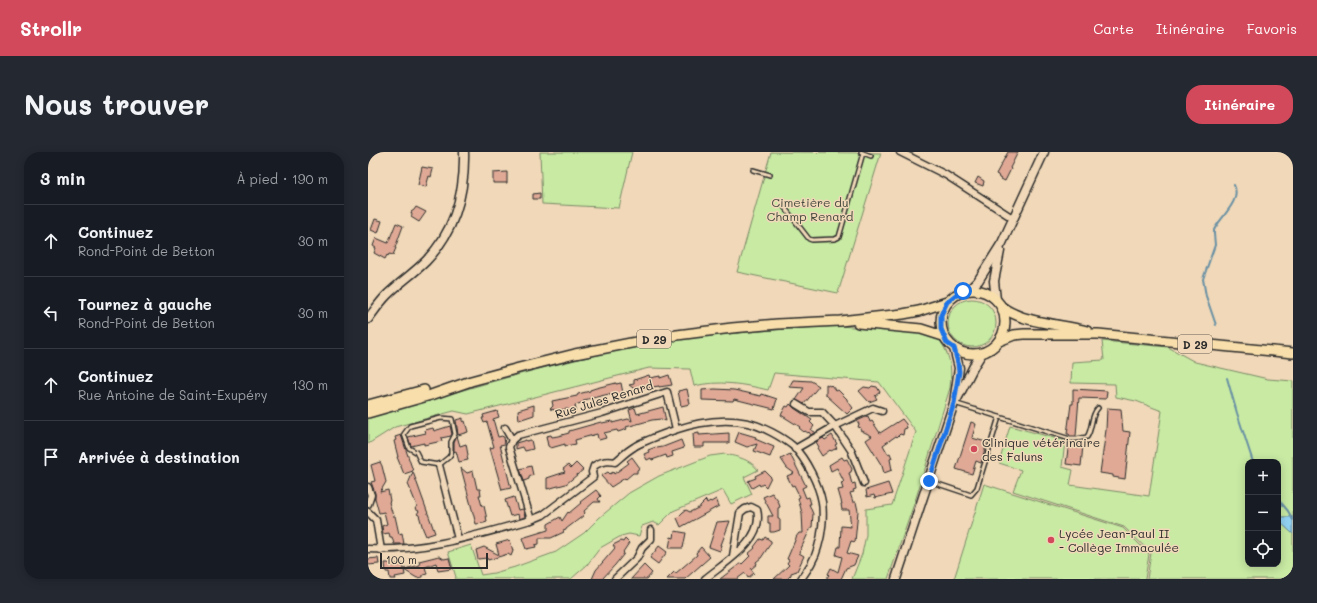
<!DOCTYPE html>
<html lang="fr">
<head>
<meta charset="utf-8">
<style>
  :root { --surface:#171b24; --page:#242831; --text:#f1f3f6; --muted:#9ea1a6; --line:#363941; --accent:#d1495b }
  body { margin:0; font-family:Mali,sans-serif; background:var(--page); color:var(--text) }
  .controls { position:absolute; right:12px; bottom:12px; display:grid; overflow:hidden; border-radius:8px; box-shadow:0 2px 10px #0003 }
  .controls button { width:36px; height:36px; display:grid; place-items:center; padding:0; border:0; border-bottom:1px solid var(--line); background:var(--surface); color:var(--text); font:20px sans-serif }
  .scale { position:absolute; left:12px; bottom:10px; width:108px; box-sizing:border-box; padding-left:4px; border:2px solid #2b2b2b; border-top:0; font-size:11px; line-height:14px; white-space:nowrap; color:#2b2b2b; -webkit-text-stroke:3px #f0d8b8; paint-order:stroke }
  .stop { position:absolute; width:12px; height:12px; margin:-9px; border:3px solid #1a73e8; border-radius:50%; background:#fff }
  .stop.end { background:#1a73e8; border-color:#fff; box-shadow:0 1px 4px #0008 }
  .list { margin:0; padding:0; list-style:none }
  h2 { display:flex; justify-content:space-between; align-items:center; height:52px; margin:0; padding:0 16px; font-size:17px }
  h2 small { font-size:13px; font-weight:400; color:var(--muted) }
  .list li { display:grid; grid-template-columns:26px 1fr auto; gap:12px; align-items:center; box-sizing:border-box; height:72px; padding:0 16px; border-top:1px solid var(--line) }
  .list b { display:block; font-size:15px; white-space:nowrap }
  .list p { margin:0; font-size:13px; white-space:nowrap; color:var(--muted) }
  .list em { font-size:13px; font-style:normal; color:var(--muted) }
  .icon { flex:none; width:22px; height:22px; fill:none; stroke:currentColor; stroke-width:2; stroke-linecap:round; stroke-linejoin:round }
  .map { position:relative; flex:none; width:925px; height:427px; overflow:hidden; border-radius:16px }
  header { display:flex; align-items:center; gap:24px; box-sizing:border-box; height:56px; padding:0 20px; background:var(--accent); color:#fff }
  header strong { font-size:19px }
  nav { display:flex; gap:22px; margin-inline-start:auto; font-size:14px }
  .intro { display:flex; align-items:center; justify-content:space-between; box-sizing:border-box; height:96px; padding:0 24px }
  h1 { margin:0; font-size:28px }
  .button { padding:10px 18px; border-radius:16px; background:var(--accent); color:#fff; font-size:14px; font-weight:700 }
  main { display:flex; gap:24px; padding:0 24px }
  aside { flex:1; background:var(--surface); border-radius:16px; box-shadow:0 2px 10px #0003 }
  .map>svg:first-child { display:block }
  .green { fill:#c8eaa3; stroke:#7a8a67 }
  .water { fill:#92d3f4; stroke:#6990a4 }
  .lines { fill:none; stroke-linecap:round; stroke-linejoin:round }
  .stream { stroke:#6990a4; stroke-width:2 }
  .building { fill:#dfa996; stroke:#2b2b2b }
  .lane-casing { stroke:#2b2b2b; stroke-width:6 }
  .street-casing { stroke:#2b2b2b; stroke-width:9 }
  .secondary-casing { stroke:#2b2b2b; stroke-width:11 }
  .primary-casing { stroke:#2b2b2b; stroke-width:12 }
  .lane { stroke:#f0d8b8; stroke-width:3 }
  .street { stroke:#f0d8b8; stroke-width:6 }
  .secondary { stroke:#f0d8b8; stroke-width:8 }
  .primary { stroke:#f8deab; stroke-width:9 }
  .route { stroke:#1a73e8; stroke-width:5 }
  .poi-dot { fill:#d1495b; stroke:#f0d8b8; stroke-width:1.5 }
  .labels { text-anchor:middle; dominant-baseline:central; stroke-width:3; stroke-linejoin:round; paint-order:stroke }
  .shield { fill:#f0d8b8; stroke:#665f55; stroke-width:1 }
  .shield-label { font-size:11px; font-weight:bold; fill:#2b2b2b }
  .park-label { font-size:12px; fill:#43483d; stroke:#f0d8b8 }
  .street-label { font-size:12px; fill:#2b2b2b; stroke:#f0d8b8 }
  .poi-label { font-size:12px; fill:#2b2b2b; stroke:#f0d8b8; text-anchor:start }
</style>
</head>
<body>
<header>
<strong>Strollr</strong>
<nav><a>Carte</a><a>Itinéraire</a><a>Favoris</a></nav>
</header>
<div class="intro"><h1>Nous trouver</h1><a class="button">Itinéraire</a></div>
<main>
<aside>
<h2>3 min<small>À pied · 190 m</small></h2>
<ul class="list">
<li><svg class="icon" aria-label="ahead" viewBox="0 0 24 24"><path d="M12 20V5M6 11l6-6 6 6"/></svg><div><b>Continuez</b><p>Rond-Point de Betton</p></div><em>30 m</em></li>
<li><svg class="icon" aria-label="left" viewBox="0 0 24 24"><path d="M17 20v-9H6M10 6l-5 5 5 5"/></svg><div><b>Tournez à gauche</b><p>Rond-Point de Betton</p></div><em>30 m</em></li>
<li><svg class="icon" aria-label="ahead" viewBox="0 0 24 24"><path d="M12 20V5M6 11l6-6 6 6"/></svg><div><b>Continuez</b><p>Rue Antoine de Saint-Exupéry</p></div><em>130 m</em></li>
<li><svg class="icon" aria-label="arrive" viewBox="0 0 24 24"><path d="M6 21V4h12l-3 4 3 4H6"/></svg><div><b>Arrivée à destination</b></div></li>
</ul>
</aside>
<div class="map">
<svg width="925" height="427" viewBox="0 0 925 427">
  <rect width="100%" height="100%" fill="#f0d8b8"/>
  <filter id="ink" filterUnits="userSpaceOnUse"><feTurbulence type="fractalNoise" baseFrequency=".025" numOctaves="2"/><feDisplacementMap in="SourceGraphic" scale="8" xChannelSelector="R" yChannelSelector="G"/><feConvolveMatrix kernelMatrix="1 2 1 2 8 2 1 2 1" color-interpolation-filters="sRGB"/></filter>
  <g filter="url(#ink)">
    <!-- green -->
    <g class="green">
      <polygon points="172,0 264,0 251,56 174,52"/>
      <polygon points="403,0 513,1 470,141 369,120"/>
      <circle cx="604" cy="171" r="24"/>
      <path d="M 471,174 L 542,179 L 571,187 C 583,205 584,215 582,236 L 547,349 L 520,427 L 484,427 L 494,402 L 498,383 L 498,357 L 524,353 L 548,280 L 511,230 L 406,221 L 400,238 C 375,232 351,228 326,234 L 322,217 L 281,216 L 100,262 L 86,259 L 27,275 L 0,292 L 0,266 C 103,236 205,203 311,188 C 364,180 418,177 471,174 Z"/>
      <polygon points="734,189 800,195 827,210 900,227 925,229 925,365 911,365 910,366 910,310 880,310 880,412 910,412 910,368 925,382 925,427 779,427 783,401 756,375 645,339 653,318 631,311 642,274 697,289 694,315 705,318 702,333 781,344 794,259 768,249 748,245 747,232 703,231 704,210 736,208"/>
      <path d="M 357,302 C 370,305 382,307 390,318 L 376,325 L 384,342 L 363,352 L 355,338 L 305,359 L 291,373 L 285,370 L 274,374 L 271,384 L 261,382 L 253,384 L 232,396 L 219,413 L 203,427 L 87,427 L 88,425 L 80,400 L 103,393 L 113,423 L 126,421 L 147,415 L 188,400 L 216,381 L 231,366 L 261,341 L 291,324 L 342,304 Z"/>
      <polygon points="616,332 755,376 781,402 777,427 586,427"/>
    </g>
    <!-- water -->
    <polygon class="water" points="911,365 925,365 925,382 910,368"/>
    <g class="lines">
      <!-- stream -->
      <g class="stream">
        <path d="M 848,173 L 838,144 L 835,127 L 847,93 L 846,82 L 846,78 C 852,65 874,49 866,33"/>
        <polyline points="859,226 869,261 885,310"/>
        <polyline points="910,347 920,359 925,368"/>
      </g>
    </g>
    <!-- building -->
    <g class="building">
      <polygon points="640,0 650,0 642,16 643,17 637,29 631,26 630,23 628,22"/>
      <polygon points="54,15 65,17 63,25 61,24 58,35 50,33"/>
      <polygon points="139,20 139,31 125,31 125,21"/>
      <polygon points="610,25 616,29 615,34 607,31"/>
      <polygon points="172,41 172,47 165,47 165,42"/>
      <polygon points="48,55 58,60 51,70 43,65 44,63 43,60 46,58"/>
      <polygon points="7,67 14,69 10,81 3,78"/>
      <polygon points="28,71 35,74 27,96 28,96 25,103 21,102 20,104 19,103 17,107 6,101 8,96 5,94 8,86 20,91"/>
      <polygon points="281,223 282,226 292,224 292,226 301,223 304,233 291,235 291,234 279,236 279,235 268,238 261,233 266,232 266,228"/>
      <polygon points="425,228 443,229 451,234 436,252 428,248 436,236 421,235"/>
      <polygon points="248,231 248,232 253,231 255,241 247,243 247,242 241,243 241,242 216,248 216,250 207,253 208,258 201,259 200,257 188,258 182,257 185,254 184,249 209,244 210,242 222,239 222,238 228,236"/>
      <polygon points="458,232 462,234 463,233 468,239 470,238 479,247 479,248 485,256 479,262 458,243"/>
      <polygon points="504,234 509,235 512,240 507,244 509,247 501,250 491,239 496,235 502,236"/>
      <polygon points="319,237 322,252 313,254 310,239"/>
      <polygon points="347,237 366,238 393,244 394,242 409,247 406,257 366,247 365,249 334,248 334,238"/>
      <polygon points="705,237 739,239 738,247 711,246 708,284 702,284 701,282 699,282 703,252 705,252"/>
      <polygon points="422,252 426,256 444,268 442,270 446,274 443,278 447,280 443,283 441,280 440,281 437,279 436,280 431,276 432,275 429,273 413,263 418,254 420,255"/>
      <polygon points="166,253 166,263 151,268 150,258"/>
      <polygon points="295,255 298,269 293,267 284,268 258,275 259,277 250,280 249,278 236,281 238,286 231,288 230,287 229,282 207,288 208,292 197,294 197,292 183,296 180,294 178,284 183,283 184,285 190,284 201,281 201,279 233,270 234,271 244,269 244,271 260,267 264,269 261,258 267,256 269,262"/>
      <polygon points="739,256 753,257 755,279 762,280 757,327 745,325 745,323 732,321 738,278"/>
      <polygon points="129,259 131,265 125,267 130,285 134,284 135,285 136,285 137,292 132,293 143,336 134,338 122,296 126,295 119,270 116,271 114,266 116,266 115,263"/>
      <polygon points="500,264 502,270 504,269 512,281 534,267 538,272 539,276 536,277 535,283 532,282 529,285 528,284 515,293 520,302 522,301 524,306 522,307 524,318 516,321 514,314 498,288 504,284 492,278 493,276 490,275 491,272 489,269"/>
      <polygon points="95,266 95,270 97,269 100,280 90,283 88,268"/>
      <polygon points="603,270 608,272 604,286 618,290 617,293 618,294 613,311 608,309 604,322 588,317"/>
      <polygon points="82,274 84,282 83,284 73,286 74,289 56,293 56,291 43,294 40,285 58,281 57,278 65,276 66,279"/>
      <polygon points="371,280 388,285 387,287 406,295 402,305 386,299 389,292 379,295 367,290"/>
      <polygon points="331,281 331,283 361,281 361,291 336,291 336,295 326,295 325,282"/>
      <polygon points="33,283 45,319 36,322 29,305 30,305 26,289 28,288 27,285"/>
      <polygon points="464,283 469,292 467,293 469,296 463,299 462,298 454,304 449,296 451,295 448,290 455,286 457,288"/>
      <polygon points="89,284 92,294 98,292 100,303 99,305 100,308 91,310 88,299 86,300 86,291"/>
      <polygon points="158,288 158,289 163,288 165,297 157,299 155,295 148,297 148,291"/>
      <polygon points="313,288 316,296 304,300 305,304 299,306 298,303 284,308 283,306 279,308 276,302 281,300 280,298 288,295 289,296 295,295"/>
      <polygon points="701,290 707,290 707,292 715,293 713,314 698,312"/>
      <polygon points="422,302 438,334 434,336 438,346 441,345 443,352 441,352 445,362 444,375 443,375 431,401 436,404 429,419 423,421 423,423 419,427 406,427 421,413 419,411 421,408 419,407 428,386 428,385 431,381 435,381 434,361 430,346 432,345 426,333 424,334 419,324 426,321 419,316 413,307"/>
      <polygon points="264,305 272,316 269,318 269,321 265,321 258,327 257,326 243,335 233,324 240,320 242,322 245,320 246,322 261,311 259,309"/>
      <polygon points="474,305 476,308 479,307 484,317 483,320 481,321 484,332 487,331 488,337 485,338 486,340 482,341 485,350 488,350 490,359 487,390 483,389 479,401 490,404 486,413 478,416 473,427 458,427 461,423 460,422 463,416 470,420 474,405 468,403 470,395 472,395 473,374 483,375 481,358 474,358 473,352 474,352 470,338 475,337 473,331 476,330 469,316 463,319 461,313"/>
      <polygon points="12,310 14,314 18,330 12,340 20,338 22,349 21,350 25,364 27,364 31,382 34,381 36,392 26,392 24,385 22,385 21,381 15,382 14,374 19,372 16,360 11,361 7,346 7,341 3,330 7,329 3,313"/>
      <polygon points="208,311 215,318 198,332 179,337 179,326 197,320 195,317 200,313 203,316"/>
      <polygon points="163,314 165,323 161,325 161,327 156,329 152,317"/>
      <polygon points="93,316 99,321 105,319 109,337 112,337 113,343 111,343 114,354 116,354 118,363 119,370 116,371 108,372"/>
      <polygon points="397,319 403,325 398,335 395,332 392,334 391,332 384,336 380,329 388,326 387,324"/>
      <polygon points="45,320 67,381 58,384 55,377 51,363 49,362 51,359 47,357 49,354 40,332"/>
      <polygon points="520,331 524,342 507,346 506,343 499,345 498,338"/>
      <polygon points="228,338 233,344 230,347 232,350 226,350 216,359 217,361 215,363 215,364 198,377 198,378 195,379 196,380 183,386 171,386 171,392 167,393 168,395 158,397 154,386 180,378 180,372 192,365 194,369 200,360 201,361 213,351 212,350"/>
      <polygon points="404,341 410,349 412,355 410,356 410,367 412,367 412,378 406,380 402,380 402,371 400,371 400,364 405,364 395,345"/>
      <polygon points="146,345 150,358 155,357 157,365 151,367 150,362 142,364 137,348"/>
      <polygon points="348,347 351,354 313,375 309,366 315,360 318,358 322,360 332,355 332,354 338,348 339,351 342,349 343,350"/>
      <polygon points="362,369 353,393 354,393 352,399 341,395 349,370"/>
      <polygon points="307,379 318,381 315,396 301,396 303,385 306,386"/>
      <polygon points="397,385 403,389 403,391 393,406 388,410 389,412 383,417 386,421 380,426 377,421 369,427 352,427 373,411 374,412 382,404 380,402 387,396 386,395 392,387 395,388"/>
      <polygon points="257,387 261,391 255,400 256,401 255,403 247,413 234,427 224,427 228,418 247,396 245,393 253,389 255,390"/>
      <polygon points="142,388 145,399 143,404 140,402 120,408 119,406 110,407 108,398 116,395 131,403 128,392"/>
      <polygon points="291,394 299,400 290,412 282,406"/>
      <polygon points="333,395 342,405 317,427 299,427 306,420 308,421 329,403 328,401"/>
      <polygon points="71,404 76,407 81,406 84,417 70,419 68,411 57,415 59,422 55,423 55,425 49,426 36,418 37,423 27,425 28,427 22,427 21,420 18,420 17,411 23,411 24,413 34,411 36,417 52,413 51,409"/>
      <polygon points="10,406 11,412 0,413 0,407"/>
      <polygon points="276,413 284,421 279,427 263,427"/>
    </g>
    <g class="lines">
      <!-- lane casing -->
      <g class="lane-casing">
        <g id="lane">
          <polyline points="495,1 503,4"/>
          <polyline points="385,18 402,23"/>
          <polyline points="417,56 441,87 444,88 467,87 471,85 495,1 493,0"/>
          <path d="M 586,251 L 702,287 L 709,287 L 719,285 C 725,276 722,264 730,256"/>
          <polygon points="73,266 84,267 87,282 83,290 83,302 81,305 71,313 53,310 48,300 41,296 36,282 42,274"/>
          <polyline points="561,329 603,343 609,336 631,265"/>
        </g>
      </g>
      <!-- street casing -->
      <g class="street-casing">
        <g id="street">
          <polyline points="532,0 578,23 646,67"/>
          <polyline points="428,252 441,260 454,260 467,274 483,298 496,331"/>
          <polyline points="137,276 144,288"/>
          <polyline points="427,297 467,274 505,256 514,259"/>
          <polyline points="71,313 90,387"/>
          <polyline points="0,335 3,343 0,352"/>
          <polyline points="0,360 8,368 13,398"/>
          <polyline points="163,368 141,295 144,288 150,283 234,261 299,240 308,277"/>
          <path d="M 0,397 C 56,400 109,383 163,368 L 175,363 L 225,325 L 224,320 L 226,314 C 233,309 239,308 247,310 C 253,305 259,299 266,295 C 271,291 279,289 285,286 C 315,274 347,264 380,271 C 394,274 414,285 425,294 C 438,307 451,333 454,350 C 456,364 454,382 450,395 C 447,407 440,417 433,427"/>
          <polyline points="247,427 269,406 274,396 283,387 283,378"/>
          <path d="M 337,427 C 356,411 397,388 389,358 L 383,355 L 377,357 L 372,361 L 365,404"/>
        </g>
      </g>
      <!-- secondary casing -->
      <g class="secondary-casing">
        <g id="secondary">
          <polyline points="601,138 610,129 634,91 676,0"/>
          <polyline points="628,148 626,129 632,99"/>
          <path d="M 0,167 C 6,159 12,150 19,143 C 31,131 46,121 58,109 C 87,79 97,40 96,0"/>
          <polyline points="589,247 607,212 614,201"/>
          <polyline points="528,427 586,251 591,216 586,196"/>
        </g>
      </g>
      <!-- primary casing -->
      <g class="primary-casing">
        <g id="primary">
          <circle cx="605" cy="170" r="32"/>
          <path d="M 634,155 C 655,171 693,172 719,179"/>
          <polyline points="490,171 553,177 575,184"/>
          <polyline points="631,189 646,183 656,182 730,182 925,201"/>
          <polyline points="0,253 56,238"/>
          <polyline points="0,261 63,243 103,229 151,216 207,202 263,191 309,183 364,176 410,172 472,169 535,162 551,159 579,150"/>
        </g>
      </g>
      <!-- lane -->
      <use href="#lane" class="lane"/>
      <!-- street -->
      <use href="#street" class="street"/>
      <!-- secondary -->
      <use href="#secondary" class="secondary"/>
      <!-- primary -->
      <use href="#primary" class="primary"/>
    </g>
  </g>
  <g class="lines" filter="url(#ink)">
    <!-- route -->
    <polyline class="route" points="561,329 586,251 591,220 590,211 586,196 579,191 573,177 573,163 579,150 589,142 595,139"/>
  </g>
  <!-- markers -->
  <g class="poi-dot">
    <circle cx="606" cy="297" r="4"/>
    <circle cx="683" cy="388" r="4"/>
  </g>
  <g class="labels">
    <!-- shield labels -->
    <g class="shield">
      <rect x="269" y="178" width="34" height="18" rx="3"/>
      <rect x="810" y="183" width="34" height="18" rx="3"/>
    </g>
    <g class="shield-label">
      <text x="286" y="187">D 29</text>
      <text x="827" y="192">D 29</text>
    </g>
    <!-- park labels -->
    <g class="park-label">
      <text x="442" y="50">Cimetière du<tspan x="442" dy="14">Champ Renard</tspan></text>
    </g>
    <!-- street labels -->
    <g class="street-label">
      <text transform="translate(236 247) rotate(-17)">Rue Jules Renard</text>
    </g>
    <!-- poi labels -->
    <g class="poi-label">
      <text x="614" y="290">Clinique vétérinaire<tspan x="614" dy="14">des Faluns</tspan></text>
      <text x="691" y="381">Lycée Jean-Paul II<tspan x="691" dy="14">- Collège Immaculée</tspan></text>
    </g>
  </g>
</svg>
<div class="controls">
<button>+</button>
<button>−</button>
<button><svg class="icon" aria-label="locate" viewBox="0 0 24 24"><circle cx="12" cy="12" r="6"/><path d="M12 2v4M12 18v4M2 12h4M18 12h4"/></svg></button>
</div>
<div class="scale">100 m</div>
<div class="stop" style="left:595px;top:139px"></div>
<div class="stop end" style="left:561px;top:329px"></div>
</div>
</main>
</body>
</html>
